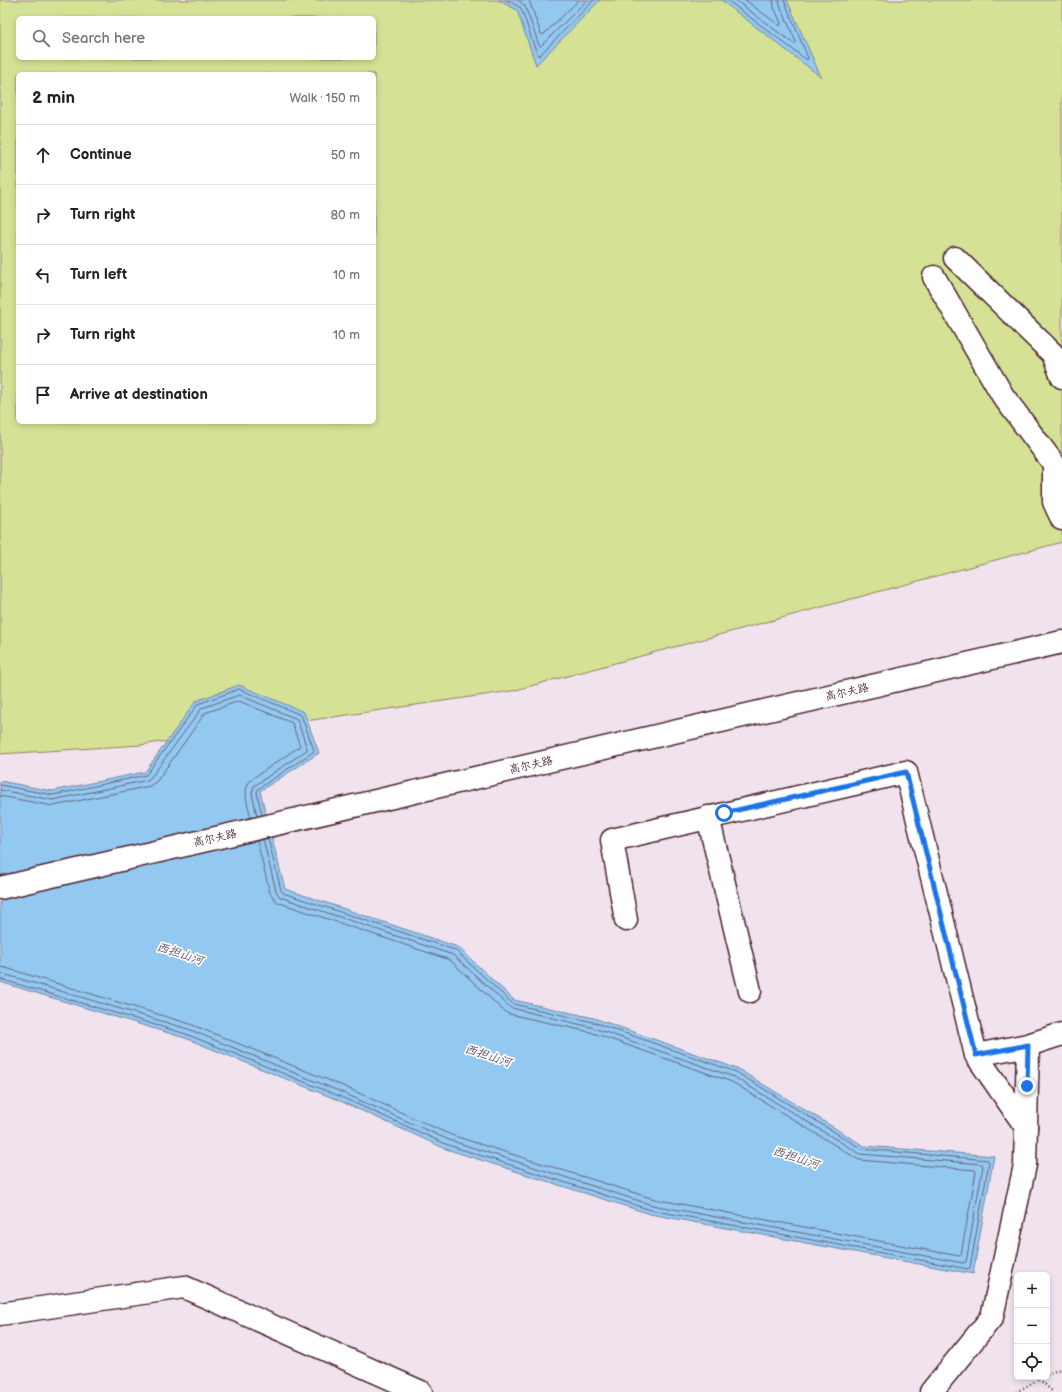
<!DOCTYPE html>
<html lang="en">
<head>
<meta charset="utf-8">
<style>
  :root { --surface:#fff; --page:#f2f2f2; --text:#222; --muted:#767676; --line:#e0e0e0 }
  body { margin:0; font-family:"Balsamiq Sans","LXGW WenKai TC",sans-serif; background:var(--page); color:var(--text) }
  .controls { position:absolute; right:12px; bottom:12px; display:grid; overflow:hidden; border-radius:6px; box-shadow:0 2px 6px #0003 }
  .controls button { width:36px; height:36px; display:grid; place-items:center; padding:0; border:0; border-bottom:1px solid var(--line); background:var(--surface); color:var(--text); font:20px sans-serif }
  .stop { position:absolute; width:12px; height:12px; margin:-9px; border:3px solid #1a73e8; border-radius:50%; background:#fff }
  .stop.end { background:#1a73e8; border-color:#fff; box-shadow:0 1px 4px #0008 }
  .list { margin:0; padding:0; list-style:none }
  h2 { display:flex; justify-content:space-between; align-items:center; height:52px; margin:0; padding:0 16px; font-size:17px }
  h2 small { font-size:13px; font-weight:400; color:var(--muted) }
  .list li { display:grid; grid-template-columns:26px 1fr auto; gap:12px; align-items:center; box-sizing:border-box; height:60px; padding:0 16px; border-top:1px solid var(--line) }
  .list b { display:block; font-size:15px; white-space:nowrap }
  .list em { font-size:13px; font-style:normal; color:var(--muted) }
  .icon { flex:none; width:22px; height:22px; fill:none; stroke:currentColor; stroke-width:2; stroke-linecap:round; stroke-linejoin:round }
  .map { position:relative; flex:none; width:1062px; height:1392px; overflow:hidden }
  .search { position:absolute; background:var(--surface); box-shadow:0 2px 6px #0003; left:16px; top:16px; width:360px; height:44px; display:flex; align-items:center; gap:10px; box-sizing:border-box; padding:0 14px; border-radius:6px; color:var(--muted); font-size:15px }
  .panel { position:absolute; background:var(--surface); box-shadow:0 2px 6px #0003; left:16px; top:72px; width:360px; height:352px; border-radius:6px }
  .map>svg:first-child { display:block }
  .green { fill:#d5e194; stroke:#908060; fill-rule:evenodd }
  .water { fill:#93c8f1; stroke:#7684a2 }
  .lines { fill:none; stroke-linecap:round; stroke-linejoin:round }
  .shore { stroke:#67637a; stroke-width:1 }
  .minor-casing { stroke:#4a1f2b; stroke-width:25 }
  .path { stroke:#4a1f2b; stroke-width:2.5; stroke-dasharray:1 3; stroke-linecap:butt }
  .minor { stroke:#fff; stroke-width:22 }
  .route { stroke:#1a73e8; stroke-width:5 }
  .labels { text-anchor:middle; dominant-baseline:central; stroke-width:3.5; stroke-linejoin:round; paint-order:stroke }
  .street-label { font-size:11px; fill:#4a1f2b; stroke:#fff }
  .water-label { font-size:12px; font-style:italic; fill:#605266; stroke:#fff }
</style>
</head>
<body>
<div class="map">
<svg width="1062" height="1392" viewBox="0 0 1062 1392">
  <rect width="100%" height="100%" fill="#f0e3ee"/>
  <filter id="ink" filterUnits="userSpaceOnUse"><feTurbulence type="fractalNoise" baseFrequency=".025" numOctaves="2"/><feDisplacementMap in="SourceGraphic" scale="8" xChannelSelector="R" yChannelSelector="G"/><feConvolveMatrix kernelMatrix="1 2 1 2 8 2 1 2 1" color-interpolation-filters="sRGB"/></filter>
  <g filter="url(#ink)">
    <!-- green -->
    <path class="green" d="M 0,0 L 1062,0 L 1062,542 L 512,691 L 140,745 L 0,754 ZM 18,18 L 374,18 L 374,58 L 18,58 ZM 18,74 L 374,74 L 374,422 L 18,422 Z"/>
    <!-- water -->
    <g class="water">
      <polygon points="498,0 600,0 536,65 517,10"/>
      <polygon points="721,0 787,0 821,77"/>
      <polygon points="239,685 304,712 319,753 260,791 285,889 458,947 514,1000 594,1018 738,1069 864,1146 994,1156 973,1274 650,1214 446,1149 338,1100 185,1038 0,982 0,781 52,791 145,772 196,701"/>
    </g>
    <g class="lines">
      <!-- shore -->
      <g class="shore">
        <polyline points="507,0 521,8 537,54 539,56 594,0"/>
        <polyline points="518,0 525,6 539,45 541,46 587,0"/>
        <polyline points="529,0 541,34 543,35 579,0"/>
        <polyline points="727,0 807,60 808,58 784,0"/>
        <polyline points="735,0 794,44 796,42 780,5 779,0"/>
        <polyline points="745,0 780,26 781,23 774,7 773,0"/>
        <polyline points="0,785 53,795 146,775 198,704 239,689 301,715 314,750 313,752 258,789 257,793 262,815"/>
        <polyline points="0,790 53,800 148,780 152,776 202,708 239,695 297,719 307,748 307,750 254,786 252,793 257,816"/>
        <path d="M 0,796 L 53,806 L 150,786 L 157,781 L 205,713 L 239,701 L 292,723 L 300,746 L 252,779 C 241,789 248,805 251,817"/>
        <polyline points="0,967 6,968 190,1024 343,1086 451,1135 654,1199 959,1256 961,1255 976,1172 975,1170 859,1160 732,1082 590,1032 509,1014 504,1011 450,960 277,902 270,893 257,841"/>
        <polyline points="0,973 188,1029 341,1092 449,1140 652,1205 963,1263 966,1262 983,1166 982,1164 860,1154 734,1077 591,1027 511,1008 453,955 280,897 276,891 263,839"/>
        <polyline points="0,979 186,1034 339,1096 448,1145 651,1210 968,1269 970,1268 989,1162 988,1160 862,1149 736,1072 593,1022 513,1004 455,950 283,893 281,890 268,838"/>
      </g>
      <!-- minor casing -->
      <g class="minor-casing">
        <g id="minor">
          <polyline points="955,258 1053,354 1062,377"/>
          <polyline points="934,277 1003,396 1054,464 1054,502 1062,519"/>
          <polyline points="708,817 750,991"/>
          <polyline points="0,888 1062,642"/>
          <polyline points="626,920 612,840 906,772 976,1055 1026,1127"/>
          <polyline points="976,1055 1028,1045 1062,1034"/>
          <polyline points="0,1314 184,1287 421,1392"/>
          <polyline points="931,1392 992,1317 1025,1165 1028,1045"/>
        </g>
      </g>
      <!-- path -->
      <g class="path">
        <polyline points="1047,1375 1062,1368"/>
        <polyline points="1039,1379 1053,1392"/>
        <polyline points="1016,1392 1043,1377"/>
      </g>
      <!-- minor -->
      <use href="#minor" class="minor"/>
    </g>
  </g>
  <g class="lines" filter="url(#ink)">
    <!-- route -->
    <polyline class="route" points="724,813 906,772 976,1055 1028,1045 1027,1086"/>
  </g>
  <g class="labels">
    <!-- street labels -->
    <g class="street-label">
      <text transform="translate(847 692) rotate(-13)">高尔夫路</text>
      <text transform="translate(531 765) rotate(-13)">高尔夫路</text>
      <text transform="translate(215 838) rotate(-13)">高尔夫路</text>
    </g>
    <!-- water labels -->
    <g class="water-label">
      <text transform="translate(180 954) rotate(18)">西担山河</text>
      <text transform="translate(488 1056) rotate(18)">西担山河</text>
      <text transform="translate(796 1158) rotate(18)">西担山河</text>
    </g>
  </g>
</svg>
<div class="controls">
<button>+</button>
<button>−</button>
<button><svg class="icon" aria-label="locate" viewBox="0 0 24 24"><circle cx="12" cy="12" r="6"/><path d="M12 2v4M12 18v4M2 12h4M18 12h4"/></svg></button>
</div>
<div class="stop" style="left:724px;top:813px"></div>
<div class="stop end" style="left:1027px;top:1086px"></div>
<div class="search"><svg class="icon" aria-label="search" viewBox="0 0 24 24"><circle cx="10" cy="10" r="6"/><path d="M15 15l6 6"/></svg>Search here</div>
<section class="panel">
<h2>2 min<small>Walk · 150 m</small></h2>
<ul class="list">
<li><svg class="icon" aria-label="ahead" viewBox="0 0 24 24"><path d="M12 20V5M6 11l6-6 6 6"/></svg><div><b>Continue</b></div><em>50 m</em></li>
<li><svg class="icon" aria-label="right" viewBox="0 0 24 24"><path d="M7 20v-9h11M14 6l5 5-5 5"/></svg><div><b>Turn right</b></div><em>80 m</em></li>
<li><svg class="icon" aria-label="left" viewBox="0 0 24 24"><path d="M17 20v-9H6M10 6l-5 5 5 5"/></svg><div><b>Turn left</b></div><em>10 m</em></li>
<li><svg class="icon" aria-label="right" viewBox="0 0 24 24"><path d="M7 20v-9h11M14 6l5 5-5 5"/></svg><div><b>Turn right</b></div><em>10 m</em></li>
<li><svg class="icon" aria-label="arrive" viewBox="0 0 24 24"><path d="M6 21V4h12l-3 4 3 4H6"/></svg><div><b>Arrive at destination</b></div></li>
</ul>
</section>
</div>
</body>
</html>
